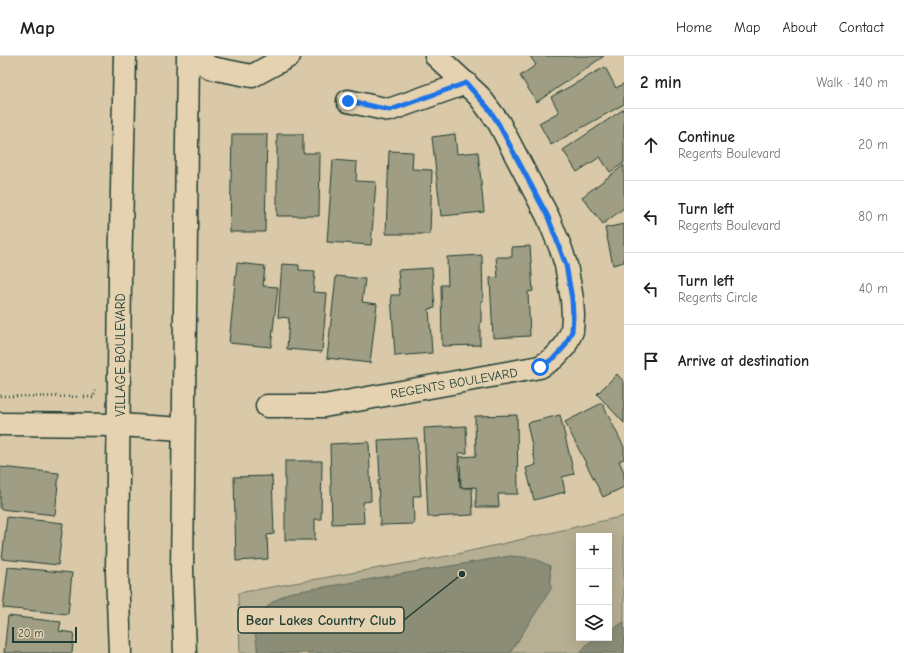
<!DOCTYPE html>
<html lang="en">
<head>
<meta charset="utf-8">
<style>
  :root { --surface:#fff; --page:#f6f6f6; --text:#202124; --muted:#757577; --line:#e0e0e0 }
  body { margin:0; font-family:"Comic Neue",sans-serif; background:var(--page); color:var(--text) }
  .controls { position:absolute; right:12px; bottom:12px; display:grid; overflow:hidden; border-radius:0px; box-shadow:0 4px 16px #0002 }
  .controls button { width:36px; height:36px; display:grid; place-items:center; padding:0; border:0; border-bottom:1px solid var(--line); background:var(--surface); color:var(--text); font:20px sans-serif }
  .scale { position:absolute; left:12px; bottom:10px; width:65px; box-sizing:border-box; padding-left:4px; border:2px solid #1f3d34; border-top:0; font-size:11px; line-height:14px; white-space:nowrap; color:#1f3d34; -webkit-text-stroke:3px #e5d2b0; paint-order:stroke }
  .stop { position:absolute; width:12px; height:12px; margin:-9px; border:3px solid #1a73e8; border-radius:50%; background:#fff }
  .stop.end { background:#1a73e8; border-color:#fff; box-shadow:0 1px 4px #0008 }
  .list { margin:0; padding:0; list-style:none }
  h2 { display:flex; justify-content:space-between; align-items:center; height:52px; margin:0; padding:0 16px; font-size:17px }
  h2 small { font-size:13px; font-weight:400; color:var(--muted) }
  .list li { display:grid; grid-template-columns:26px 1fr auto; gap:12px; align-items:center; box-sizing:border-box; height:72px; padding:0 16px; border-top:1px solid var(--line) }
  .list b { display:block; font-size:15px; white-space:nowrap }
  .list p { margin:0; font-size:13px; white-space:nowrap; color:var(--muted) }
  .list em { font-size:13px; font-style:normal; color:var(--muted) }
  .icon { flex:none; width:22px; height:22px; fill:none; stroke:currentColor; stroke-width:2; stroke-linecap:round; stroke-linejoin:round }
  .map { position:relative; flex:none; width:624px; height:597px; overflow:hidden }
  header { display:flex; align-items:center; gap:24px; box-sizing:border-box; height:56px; padding:0 20px; background:var(--surface); border-bottom:1px solid var(--line) }
  header strong { font-size:19px }
  nav { display:flex; gap:22px; margin-inline-start:auto; font-size:14px }
  main { display:flex }
  aside { flex:1; background:var(--surface) }
  .map>svg:first-child { display:block }
  .green { fill:#b6af93; stroke:#6a7664; fill-rule:evenodd }
  .water { fill:#8b8d77; stroke:#606d5c }
  .building { fill:#9f9e84; stroke:#1f3d34 }
  .lines { fill:none; stroke-linecap:round; stroke-linejoin:round }
  .minor-casing { stroke:#1f3d34; stroke-width:25 }
  .path { stroke:#1f3d34; stroke-width:2.5; stroke-dasharray:1 3; stroke-linecap:butt }
  .minor { stroke:#e5d2b0; stroke-width:22 }
  .route { stroke:#1a73e8; stroke-width:5 }
  .labels { text-anchor:middle; dominant-baseline:central; stroke-width:3; stroke-linejoin:round; paint-order:stroke }
  .street-label { font-size:13px; fill:#1f3d34; stroke:#e5d2b0 }
  .leader { fill:none; stroke:#1f3d34; stroke-width:1.5 }
  .callout-dot { fill:#1f3d34; stroke:#e5d2b0; stroke-width:1.5 }
  .callout { fill:#e5d2b0; stroke:#1f3d34; stroke-width:1.5 }
  .callout-label { font-size:14px; text-anchor:middle; font-weight:bold; fill:#1f3d34 }
</style>
</head>
<body>
<header>
<strong>Map</strong>
<nav><a>Home</a><a>Map</a><a>About</a><a>Contact</a></nav>
</header>
<main>
<div class="map">
<svg width="624" height="597" viewBox="0 0 624 597">
  <rect width="100%" height="100%" fill="#d9c9a8"/>
  <filter id="ink" filterUnits="userSpaceOnUse"><feTurbulence type="fractalNoise" baseFrequency=".025" numOctaves="2"/><feDisplacementMap in="SourceGraphic" scale="8" xChannelSelector="R" yChannelSelector="G"/><feConvolveMatrix kernelMatrix="1 2 1 2 8 2 1 2 1" color-interpolation-filters="sRGB"/></filter>
  <g filter="url(#ink)">
    <!-- green -->
    <path class="green" d="M 624,460 L 624,597 L 240,597 L 238,537 L 453,499 ZM 579,480 L 609,480 L 609,582 L 579,582 Z"/>
    <!-- water -->
    <g class="water">
      <polygon points="510,500 533,502 550,510 551,533 510,597 258,597 255,576 261,558 271,547 288,537"/>
      <path d="M 624,566 L 624,597 L 581,597 C 588,584 595,582 609,582 L 609,575 Z"/>
    </g>
    <!-- building -->
    <g class="building">
      <polygon points="530,0 604,0 537,46 520,20 536,9"/>
      <polygon points="605,11 616,32 623,28 624,29 624,48 551,89 539,67 559,56 551,41"/>
      <polygon points="624,53 624,107 610,116 600,101 577,116 563,94"/>
      <polygon points="232,78 267,78 265,176 230,176"/>
      <polygon points="277,78 303,78 303,97 320,97 319,160 277,160"/>
      <polygon points="455,78 457,98 478,96 484,156 441,160 432,81"/>
      <polygon points="389,95 413,96 412,113 432,114 430,178 386,178"/>
      <polygon points="333,104 357,106 356,125 376,126 371,189 327,186"/>
      <polygon points="624,109 624,152 603,168 582,141"/>
      <polygon points="624,168 624,206 613,209 605,172"/>
      <polygon points="530,190 533,235 528,236 530,280 493,282 490,222 498,221 496,201 512,201 512,191"/>
      <polygon points="482,199 483,245 481,245 481,266 480,267 480,289 442,290 441,229 448,229 447,201"/>
      <polygon points="237,207 265,210 263,230 278,231 271,291 229,287"/>
      <polygon points="282,208 299,209 299,214 315,215 313,236 327,237 322,296 287,293 289,262 278,261"/>
      <polygon points="432,212 435,252 429,253 432,297 395,300 391,239 400,239 398,214"/>
      <polygon points="336,220 365,223 362,246 377,248 370,307 327,302"/>
      <polygon points="617,318 624,326 624,367 597,338"/>
      <polygon points="602,347 624,391 624,403 619,405 624,416 624,431 603,441 565,366"/>
      <polygon points="517,359 518,438 498,438 499,451 476,451 476,431 461,432 460,401 476,400 475,360"/>
      <polygon points="560,359 574,418 562,421 565,436 534,444 526,412 536,409 527,367"/>
      <polygon points="466,370 467,397 458,397 460,432 472,432 473,459 428,461 424,372"/>
      <polygon points="417,382 421,440 413,440 414,468 380,469 378,424 380,424 378,384"/>
      <polygon points="369,386 371,445 363,446 364,467 332,468 330,388"/>
      <polygon points="285,405 322,405 321,463 315,463 315,484 285,484"/>
      <polygon points="0,411 59,417 55,459 0,453"/>
      <polygon points="272,420 274,478 267,479 268,503 236,505 234,421"/>
      <polygon points="7,461 63,467 58,509 2,503"/>
      <polygon points="8,511 72,517 68,558 3,552"/>
      <polygon points="8,560 61,566 59,575 74,577 72,597 4,597"/>
    </g>
    <g class="lines">
      <!-- minor casing -->
      <g class="minor-casing">
        <g id="minor">
          <polyline points="192,0 211,12 252,20 289,0"/>
          <polyline points="348,45 389,54 466,27"/>
          <polyline points="267,350 324,350 540,311 554,302 565,290 572,275 573,260 572,243 566,209 561,193 548,161 499,67 479,40 436,0"/>
          <polyline points="0,368 119,369 183,373"/>
          <polyline points="120,597 117,516 120,221 125,0"/>
          <polyline points="185,597 182,515 188,0"/>
        </g>
      </g>
      <!-- path -->
      <polyline class="path" points="0,340 93,341 96,334"/>
      <!-- minor -->
      <use href="#minor" class="minor"/>
    </g>
  </g>
  <g class="lines" filter="url(#ink)">
    <!-- route -->
    <polyline class="route" points="348,45 390,54 466,27 489,53 498,67 548,161 566,209 572,243 573,260 572,275 565,290 554,302 540,311"/>
  </g>
  <g class="labels">
    <!-- street labels -->
    <g class="street-label">
      <text transform="translate(120 299) rotate(-90)">VILLAGE BOULEVARD</text>
      <text transform="translate(454 327) rotate(-10)">REGENTS BOULEVARD</text>
    </g>
  </g>
  <!-- callouts -->
  <path class="leader" d="M462 518L404 564"/>
  <circle class="callout-dot" cx="462" cy="518" r="4"/>
  <rect class="callout" x="238" y="551" width="166" height="26" rx="4"/>
  <g class="callout-label">
    <text x="321" y="569">Bear Lakes Country Club</text>
  </g>
</svg>
<div class="controls">
<button>+</button>
<button>−</button>
<button><svg class="icon" aria-label="layers" viewBox="0 0 24 24"><path d="M12 4l9 5-9 5-9-5zM3 14l9 5 9-5"/></svg></button>
</div>
<div class="scale">20 m</div>
<div class="stop" style="left:540px;top:311px"></div>
<div class="stop end" style="left:348px;top:45px"></div>
</div>
<aside>
<h2>2 min<small>Walk · 140 m</small></h2>
<ul class="list">
<li><svg class="icon" aria-label="ahead" viewBox="0 0 24 24"><path d="M12 20V5M6 11l6-6 6 6"/></svg><div><b>Continue</b><p>Regents Boulevard</p></div><em>20 m</em></li>
<li><svg class="icon" aria-label="left" viewBox="0 0 24 24"><path d="M17 20v-9H6M10 6l-5 5 5 5"/></svg><div><b>Turn left</b><p>Regents Boulevard</p></div><em>80 m</em></li>
<li><svg class="icon" aria-label="left" viewBox="0 0 24 24"><path d="M17 20v-9H6M10 6l-5 5 5 5"/></svg><div><b>Turn left</b><p>Regents Circle</p></div><em>40 m</em></li>
<li><svg class="icon" aria-label="arrive" viewBox="0 0 24 24"><path d="M6 21V4h12l-3 4 3 4H6"/></svg><div><b>Arrive at destination</b></div></li>
</ul>
</aside>
</main>
</body>
</html>
